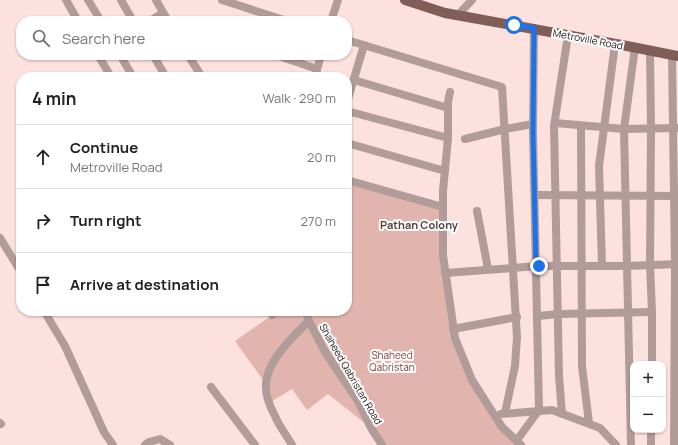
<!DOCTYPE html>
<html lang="en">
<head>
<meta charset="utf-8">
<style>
  :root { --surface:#fff; --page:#f6f6f6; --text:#222; --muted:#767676; --line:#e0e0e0 }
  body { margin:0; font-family:Manrope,sans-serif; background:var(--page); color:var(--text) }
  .controls { position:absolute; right:12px; bottom:12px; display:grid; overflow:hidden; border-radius:8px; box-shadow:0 1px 3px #0004 }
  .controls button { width:36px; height:36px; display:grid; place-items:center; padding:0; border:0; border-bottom:1px solid var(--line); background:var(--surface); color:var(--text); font:20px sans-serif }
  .stop { position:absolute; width:12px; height:12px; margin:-9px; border:3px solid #1a73e8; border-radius:50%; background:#fff }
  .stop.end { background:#1a73e8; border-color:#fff; box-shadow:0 1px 4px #0008 }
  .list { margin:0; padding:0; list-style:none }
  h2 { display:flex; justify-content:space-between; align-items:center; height:52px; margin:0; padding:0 16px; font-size:17px }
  h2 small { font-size:13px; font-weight:400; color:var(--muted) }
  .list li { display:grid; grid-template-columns:26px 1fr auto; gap:12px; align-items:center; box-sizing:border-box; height:64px; padding:0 16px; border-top:1px solid var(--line) }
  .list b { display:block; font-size:15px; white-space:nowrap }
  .list p { margin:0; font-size:13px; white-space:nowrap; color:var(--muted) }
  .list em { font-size:13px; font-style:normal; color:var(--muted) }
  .icon { flex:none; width:22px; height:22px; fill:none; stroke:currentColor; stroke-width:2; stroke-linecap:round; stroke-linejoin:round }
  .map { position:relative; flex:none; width:678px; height:445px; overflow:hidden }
  .search { position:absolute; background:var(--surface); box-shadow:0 1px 3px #0004; left:16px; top:16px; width:336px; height:44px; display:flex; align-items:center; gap:10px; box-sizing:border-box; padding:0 14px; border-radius:16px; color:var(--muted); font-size:15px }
  .panel { position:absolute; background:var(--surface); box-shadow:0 1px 3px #0004; left:16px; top:72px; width:336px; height:244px; border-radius:16px }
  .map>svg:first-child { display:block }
  .green { fill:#e1b4ae }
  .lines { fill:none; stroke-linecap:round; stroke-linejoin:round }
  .minor { stroke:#b19c99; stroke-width:8 }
  .major { stroke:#815d58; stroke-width:10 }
  .route { stroke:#1a73e8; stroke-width:5 }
  .labels { text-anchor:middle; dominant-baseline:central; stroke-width:4; stroke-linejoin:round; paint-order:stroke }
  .street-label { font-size:10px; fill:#1e1514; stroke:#fff }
  .park-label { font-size:10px; fill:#7c3e38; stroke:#fff }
  .neighbourhood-label { font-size:11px; font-weight:bold; fill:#543f3d; stroke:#fff }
</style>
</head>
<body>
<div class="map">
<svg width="678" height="445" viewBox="0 0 678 445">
  <rect width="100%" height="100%" fill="#fce1de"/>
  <!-- green -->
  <polygon class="green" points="347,181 443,208 443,255 455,338 472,380 502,427 521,445 382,445 371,428 328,394 307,410 292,389 269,403 266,384 235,341 278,311 347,311"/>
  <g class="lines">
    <!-- minor -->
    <g class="minor">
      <polyline points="66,0 78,21"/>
      <polyline points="88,0 101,21"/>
      <polyline points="121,0 133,21"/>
      <polyline points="156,0 168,21"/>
      <polyline points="222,0 287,21"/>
      <polyline points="458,15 472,0"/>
      <polyline points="150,21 163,13"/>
      <polyline points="331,21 338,0"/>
      <polyline points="347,40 502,87 517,337 515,366 505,413"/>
      <polyline points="650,51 651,129 650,265 652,312 652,364"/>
      <polyline points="98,55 111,77"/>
      <polyline points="120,55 133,77"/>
      <polyline points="153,55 166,77"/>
      <polyline points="188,55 202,77"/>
      <polyline points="276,55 317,69"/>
      <polyline points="672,55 675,264 674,445"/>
      <polyline points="315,77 321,55"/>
      <polyline points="354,80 448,108"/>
      <polyline points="450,92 448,102 448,138 443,191 443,255 455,338 472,380 502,427 521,445"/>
      <polyline points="347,102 364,45"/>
      <polyline points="347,111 448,138"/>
      <polyline points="555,123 624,129 678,128"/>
      <polyline points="581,126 582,366 589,423"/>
      <polyline points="465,139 505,129 533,124"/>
      <polyline points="347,143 445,171"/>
      <polyline points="347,180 443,207"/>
      <polyline points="535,195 678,196"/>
      <polyline points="477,211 488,269"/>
      <polyline points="0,238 21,272"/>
      <polyline points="602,266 599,166 615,44"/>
      <polyline points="445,273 539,266 627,266 678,264"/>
      <polyline points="44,311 65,346 104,432 113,445"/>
      <polyline points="270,311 272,315"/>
      <polyline points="305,311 309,321 325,352 358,401 371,428 382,445"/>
      <polyline points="538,316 559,314 652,312"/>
      <polyline points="453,329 517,317"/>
      <polyline points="211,387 255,445"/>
      <polyline points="501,414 552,410 600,428 616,445"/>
      <polyline points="562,414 559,376 554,126 568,35"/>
      <polyline points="0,423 1,424"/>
      <polyline points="517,440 539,410 533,133 534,28"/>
      <polyline points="145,445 149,442 160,439 170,445"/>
      <path d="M 292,445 C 287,436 279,426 275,416 C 270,407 265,394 266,383 C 268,360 293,336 309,321"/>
      <polyline points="631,445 624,129 635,47"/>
      <polyline points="651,445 651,430"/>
    </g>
    <!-- major -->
    <polyline class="major" points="405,0 445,13 627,46 678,56"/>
  </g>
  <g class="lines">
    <!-- route -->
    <polyline class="route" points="514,25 534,28 533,133 536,266 539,266"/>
  </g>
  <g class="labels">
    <!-- street labels -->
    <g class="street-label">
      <text transform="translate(588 39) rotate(11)">Metroville Road</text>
      <text transform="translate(351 374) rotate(60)">Shaheed Qabristan Road</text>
    </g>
    <!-- park labels -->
    <g class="park-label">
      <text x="392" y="355">Shaheed<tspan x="392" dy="12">Qabristan</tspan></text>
    </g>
    <!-- neighbourhood labels -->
    <g class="neighbourhood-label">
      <text x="419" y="224">Pathan Colony</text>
    </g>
  </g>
</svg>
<div class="controls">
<button>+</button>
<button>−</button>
</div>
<div class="stop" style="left:514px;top:25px"></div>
<div class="stop end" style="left:539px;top:266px"></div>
<div class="search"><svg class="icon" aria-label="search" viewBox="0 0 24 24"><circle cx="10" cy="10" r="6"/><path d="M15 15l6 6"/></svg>Search here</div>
<section class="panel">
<h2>4 min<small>Walk · 290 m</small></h2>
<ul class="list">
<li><svg class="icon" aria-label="ahead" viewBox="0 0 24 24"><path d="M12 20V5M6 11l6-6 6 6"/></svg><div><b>Continue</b><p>Metroville Road</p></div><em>20 m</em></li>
<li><svg class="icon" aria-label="right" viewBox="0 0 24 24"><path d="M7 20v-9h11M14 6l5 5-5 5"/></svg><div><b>Turn right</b></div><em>270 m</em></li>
<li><svg class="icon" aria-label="arrive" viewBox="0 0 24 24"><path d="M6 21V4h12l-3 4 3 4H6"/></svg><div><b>Arrive at destination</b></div></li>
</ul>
</section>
</div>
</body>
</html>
